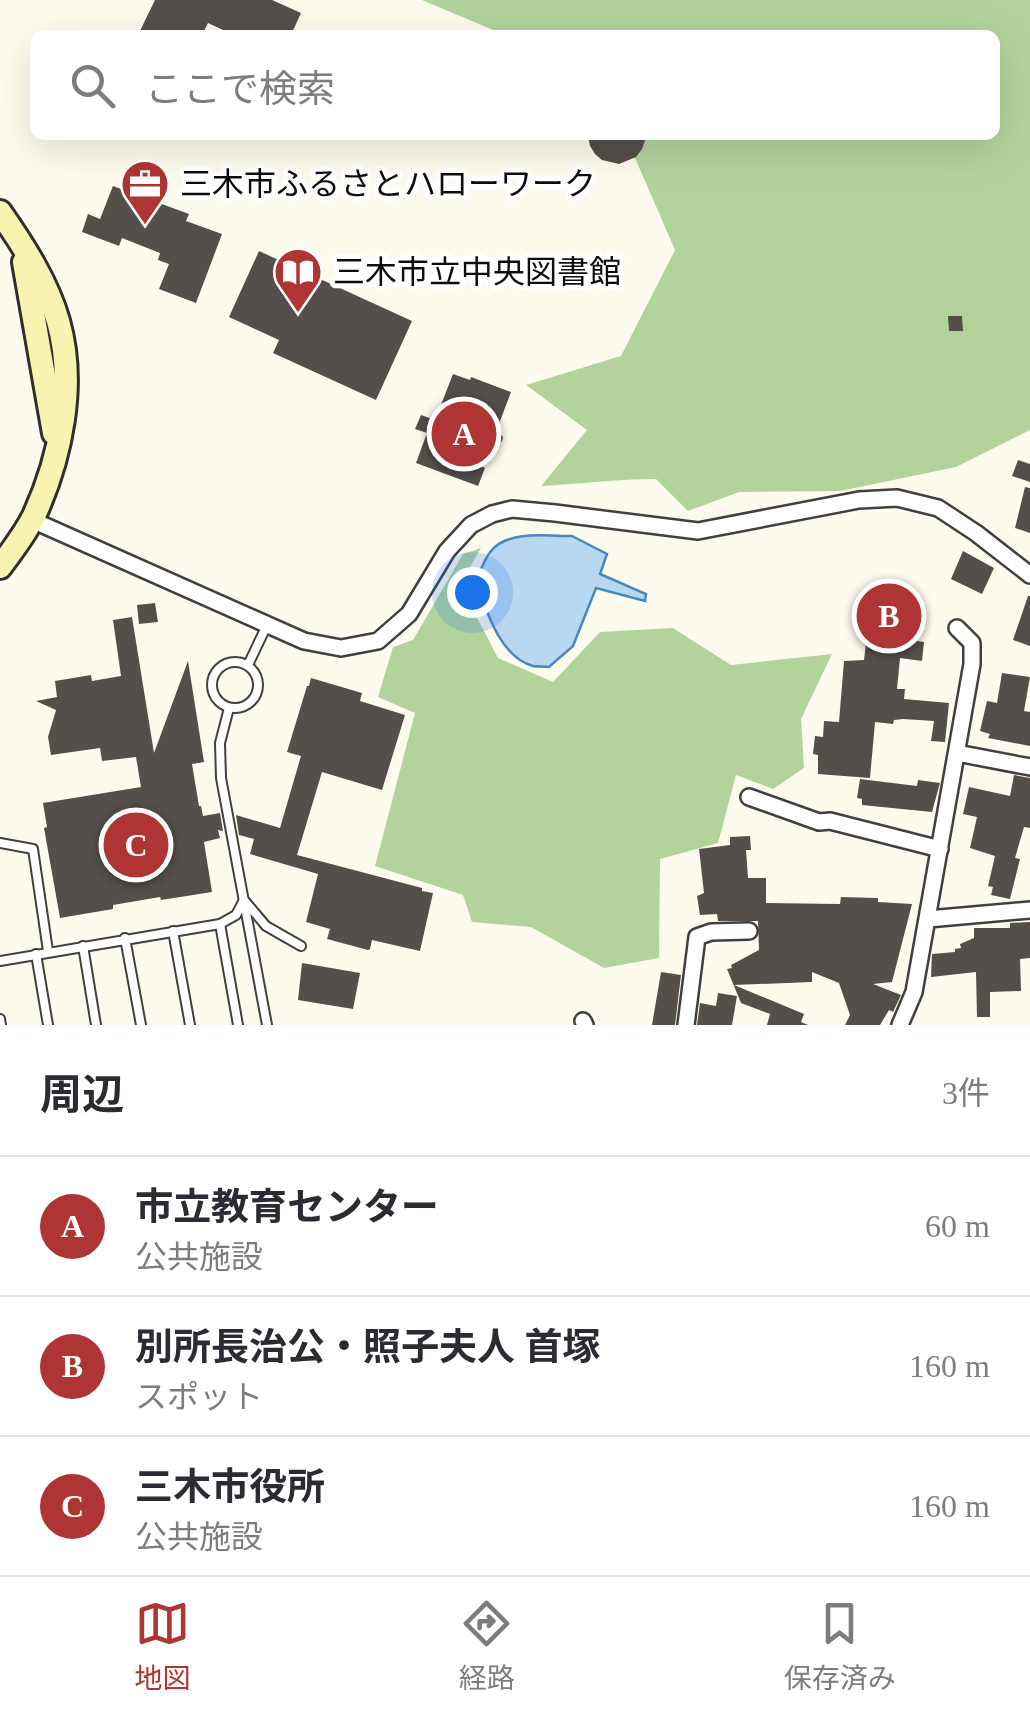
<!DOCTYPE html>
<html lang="ja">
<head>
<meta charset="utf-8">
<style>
  :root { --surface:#fff; --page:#f2f2f3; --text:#2b2b33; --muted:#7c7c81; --line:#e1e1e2; --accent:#ae3533 }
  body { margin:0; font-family:"Times New Roman","Noto Sans JP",serif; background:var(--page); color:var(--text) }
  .you { position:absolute; left:472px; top:592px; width:35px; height:35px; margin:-25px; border:8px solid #fff; border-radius:50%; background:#1a73e8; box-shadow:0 0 0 15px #1a73e833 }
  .badge { display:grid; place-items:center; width:65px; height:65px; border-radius:50%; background:var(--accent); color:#fff; font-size:32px; font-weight:700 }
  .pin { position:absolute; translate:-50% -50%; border:5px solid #fff; box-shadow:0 2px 10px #0006 }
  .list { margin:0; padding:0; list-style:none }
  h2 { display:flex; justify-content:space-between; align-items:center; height:130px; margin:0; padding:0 40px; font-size:42px }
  h2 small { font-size:32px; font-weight:400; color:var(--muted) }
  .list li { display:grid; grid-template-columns:65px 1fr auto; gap:30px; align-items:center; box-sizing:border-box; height:140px; padding:0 40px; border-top:2px solid var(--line) }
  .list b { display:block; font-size:38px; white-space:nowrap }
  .list p { margin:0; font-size:32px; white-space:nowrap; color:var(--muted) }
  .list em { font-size:32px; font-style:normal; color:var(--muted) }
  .icon { flex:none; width:55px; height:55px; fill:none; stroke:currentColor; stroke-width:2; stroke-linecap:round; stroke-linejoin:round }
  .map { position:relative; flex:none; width:1030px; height:1025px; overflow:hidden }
  .search { position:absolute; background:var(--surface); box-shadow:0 10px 40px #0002; left:30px; right:30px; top:30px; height:110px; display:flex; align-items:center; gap:25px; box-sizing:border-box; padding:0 35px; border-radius:15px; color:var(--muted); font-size:38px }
  .sheet { height:550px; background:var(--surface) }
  nav { display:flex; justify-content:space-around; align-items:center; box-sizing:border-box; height:140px; border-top:2px solid var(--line); background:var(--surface); font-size:28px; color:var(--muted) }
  nav a { display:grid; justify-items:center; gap:5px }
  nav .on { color:var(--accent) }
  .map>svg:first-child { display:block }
  .forest { fill:#b2d39c }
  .water { fill:#b8d7f0; stroke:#4688bf; stroke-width:2.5 }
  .building { fill:#544f4a }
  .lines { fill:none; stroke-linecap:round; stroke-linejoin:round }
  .lane-casing { stroke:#404040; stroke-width:12 }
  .street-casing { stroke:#404040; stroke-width:20 }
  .secondary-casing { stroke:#2f2f2f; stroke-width:28 }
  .lane { stroke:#fff; stroke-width:8 }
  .street { stroke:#fff; stroke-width:15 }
  .secondary { stroke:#f7f3b0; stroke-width:22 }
  .labels { text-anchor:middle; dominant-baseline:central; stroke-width:10; stroke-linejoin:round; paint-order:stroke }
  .poi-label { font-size:32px; fill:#0d0d0d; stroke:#fff; text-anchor:start }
</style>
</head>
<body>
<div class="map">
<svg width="1030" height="1025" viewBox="0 0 1030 1025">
  <rect width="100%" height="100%" fill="#fdfbee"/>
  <!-- forest -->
  <g class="forest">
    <path d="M 422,0 L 1030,0 L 1030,430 L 956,467 L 840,491 L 739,492 L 688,511 L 656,479 C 617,479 580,484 541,486 L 587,430 L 526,385 L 621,356 L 675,250 L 635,158 L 616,135 L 995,135 L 995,35 L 505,35 Z"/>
    <polygon points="481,548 466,574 470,604 498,658 553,682 600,632 673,628 731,665 832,654 801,719 804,768 773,789 736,775 718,843 660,859 659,958 604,968 531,927 472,922 463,895 375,866 415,713 378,697 393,647 413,640 463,554"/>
  </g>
  <!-- water -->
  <path class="water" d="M 572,536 L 607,554 L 600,574 L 646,594 L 645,601 L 596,588 L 573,646 L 549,667 C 544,666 538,667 533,666 C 500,657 486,610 476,582 C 480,572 484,559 491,551 C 508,530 547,536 572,536 Z"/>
  <!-- building -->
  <g class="building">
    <polygon points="155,0 272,0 301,13 291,35 234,35 208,23 202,35 138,35"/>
    <polygon points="588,135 647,135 642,149 636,157 619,164 602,160 595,154 590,146"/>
    <polygon points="113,186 189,214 186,221 222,234 196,303 159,289 169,264 158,260 160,253 122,238 119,246 82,232 88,214 100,219"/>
    <polygon points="259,251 412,321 376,400 273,353 279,340 229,317"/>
    <polygon points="948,316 962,316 963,331 949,331"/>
    <polygon points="453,374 470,380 471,377 511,392 497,429 503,437 502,441 497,445 490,445 481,466 485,468 478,486 416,463 427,433 415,429 421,415 435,420"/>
    <polygon points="1018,460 1030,464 1030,482 1012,476"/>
    <polygon points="1025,487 1030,488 1030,533 1015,528"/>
    <polygon points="963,551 994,568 982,594 951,579"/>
    <polygon points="1028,596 1030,596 1030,646 1013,640"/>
    <polygon points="155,603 158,622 139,624 137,605"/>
    <polygon points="132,617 154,753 188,661 204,762 192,764 199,806 201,806 203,816 220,813 223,831 218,830 220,838 204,842 212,892 161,900 160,897 113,905 113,909 60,918 44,828 47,827 43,803 141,787 136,757 102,761 100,748 51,755 48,737 56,710 36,701 57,697 55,681 91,675 92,681 121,676 113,620"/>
    <polygon points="867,634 924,642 922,661 900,658 897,689 905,689 904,699 949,703 945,742 931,741 934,721 903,719 894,720 893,724 875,722 870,778 818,774 818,755 813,754 815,736 823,737 824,721 839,722 844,661 864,660"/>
    <polygon points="1002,673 1030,677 1024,711 1030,712 1030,746 988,738 990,734 980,731 987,701 997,703"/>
    <polygon points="311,678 362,693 360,701 405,715 382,790 322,772 297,855 422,888 422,891 433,893 420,951 372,940 370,949 368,950 327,939 330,929 306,922 318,874 250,854 254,839 239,835 236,815 280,828 301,756 287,752 307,686 309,686"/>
    <polygon points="1014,775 1030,778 1030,828 1024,827 1015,858 1020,859 1010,899 991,895 993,887 988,886 995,856 970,848 977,817 963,814 969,787 1010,796"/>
    <polygon points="860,779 917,786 918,780 940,783 932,812 862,805 862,799 857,798"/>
    <polygon points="750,836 751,850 746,850 748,878 766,878 766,903 840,904 841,897 878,898 878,902 912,904 892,982 873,984 901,995 893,1012 889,1010 880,1025 845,1025 850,1015 839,983 812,972 812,982 734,985 804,1014 801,1022 808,1025 767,1025 770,1014 741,1003 727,969 732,968 731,965 759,950 758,921 718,921 717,914 700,915 697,896 704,893 699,849 730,845 730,837"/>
    <polygon points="1030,922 1030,958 1020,959 1021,991 990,992 990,1017 977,1017 976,972 931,977 932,954 955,952 955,949 961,948 960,944 974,938 974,928 1010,928 1010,923"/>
    <polygon points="302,963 360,973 353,1009 298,1000"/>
    <polygon points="661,972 681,975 675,1025 652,1025"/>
    <polygon points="718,993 737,996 732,1025 697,1025 700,1003 716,1006"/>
  </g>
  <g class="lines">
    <!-- lane casing -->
    <g class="lane-casing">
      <g id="lane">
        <circle cx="235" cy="685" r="23"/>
        <polyline points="248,665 267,625"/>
        <polyline points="229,708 220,743 221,778 267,1025"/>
        <polyline points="0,843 33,849 48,951"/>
        <polyline points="220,924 238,1025"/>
        <polyline points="173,931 190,1025"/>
        <polyline points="125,938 141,1025"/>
        <polyline points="83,946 96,1025"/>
        <polyline points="36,954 48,1025"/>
        <polyline points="0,961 220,924 236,915 244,900 266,926 301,946"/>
        <polyline points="0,1019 1,1025"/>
      </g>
    </g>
    <!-- street casing -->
    <g class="street-casing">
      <g id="street">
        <polyline points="32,520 304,641 341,648 378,641 409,614 447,551 471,525 492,514 512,509 555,513 698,531 859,500 897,498 938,508 976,533 1030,575"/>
        <polyline points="957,753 1030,767"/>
        <polyline points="749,797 819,822 830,821 940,849"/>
        <polyline points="928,919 1030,910"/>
        <polyline points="583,1021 585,1025"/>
        <polyline points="686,1025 697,937 711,932 749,931"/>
        <polyline points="900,1025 914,992 972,664 972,643 957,628"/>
      </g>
    </g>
    <!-- secondary casing -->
    <g class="secondary-casing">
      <g id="secondary">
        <path d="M 0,212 C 23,245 47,282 58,321 C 76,384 61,457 34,516 C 25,534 12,551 0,567"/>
        <polyline points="24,262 54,433"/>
      </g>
    </g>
    <!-- lane -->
    <use href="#lane" class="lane"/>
    <!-- street -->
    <use href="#street" class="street"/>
    <!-- secondary -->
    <use href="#secondary" class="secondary"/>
  </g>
  <!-- icons -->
  <defs>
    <g id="office-pin" transform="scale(2.5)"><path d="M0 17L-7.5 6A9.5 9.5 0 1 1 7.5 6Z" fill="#ae3533" stroke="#fff"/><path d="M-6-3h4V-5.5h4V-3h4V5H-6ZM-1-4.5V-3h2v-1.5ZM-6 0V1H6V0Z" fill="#fff"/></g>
    <g id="library-pin" transform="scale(2.5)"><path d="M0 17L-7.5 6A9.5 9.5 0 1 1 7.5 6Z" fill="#ae3533" stroke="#fff"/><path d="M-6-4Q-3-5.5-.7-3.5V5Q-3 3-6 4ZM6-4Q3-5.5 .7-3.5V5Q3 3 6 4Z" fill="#fff"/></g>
  </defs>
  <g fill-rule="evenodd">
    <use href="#office-pin" x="145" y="184"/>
    <use href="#library-pin" x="298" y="272"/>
  </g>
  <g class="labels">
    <!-- poi labels -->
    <g class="poi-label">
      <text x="180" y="184">三木市ふるさとハローワーク</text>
      <text x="333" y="272">三木市立中央図書館</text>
    </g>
  </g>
</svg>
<div class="you"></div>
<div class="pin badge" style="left:464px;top:434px">A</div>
<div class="pin badge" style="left:889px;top:616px">B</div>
<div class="pin badge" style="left:136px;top:845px">C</div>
<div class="search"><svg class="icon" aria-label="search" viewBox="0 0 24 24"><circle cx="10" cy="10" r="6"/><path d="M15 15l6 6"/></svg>ここで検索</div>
</div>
<section class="sheet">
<h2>周辺<small>3件</small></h2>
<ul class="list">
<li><span class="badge">A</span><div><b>市立教育センター</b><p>公共施設</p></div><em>60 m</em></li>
<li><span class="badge">B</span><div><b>別所長治公・照子夫人 首塚</b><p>スポット</p></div><em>160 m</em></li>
<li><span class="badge">C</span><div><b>三木市役所</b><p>公共施設</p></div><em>160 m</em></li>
</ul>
</section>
<nav>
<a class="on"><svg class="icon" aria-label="map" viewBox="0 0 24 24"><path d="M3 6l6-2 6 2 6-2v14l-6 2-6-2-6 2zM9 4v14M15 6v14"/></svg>地図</a>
<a><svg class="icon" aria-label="directions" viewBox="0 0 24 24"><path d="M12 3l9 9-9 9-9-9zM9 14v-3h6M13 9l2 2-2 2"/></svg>経路</a>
<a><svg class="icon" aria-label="saved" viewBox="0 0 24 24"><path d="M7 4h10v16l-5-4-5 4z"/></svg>保存済み</a>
</nav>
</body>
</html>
